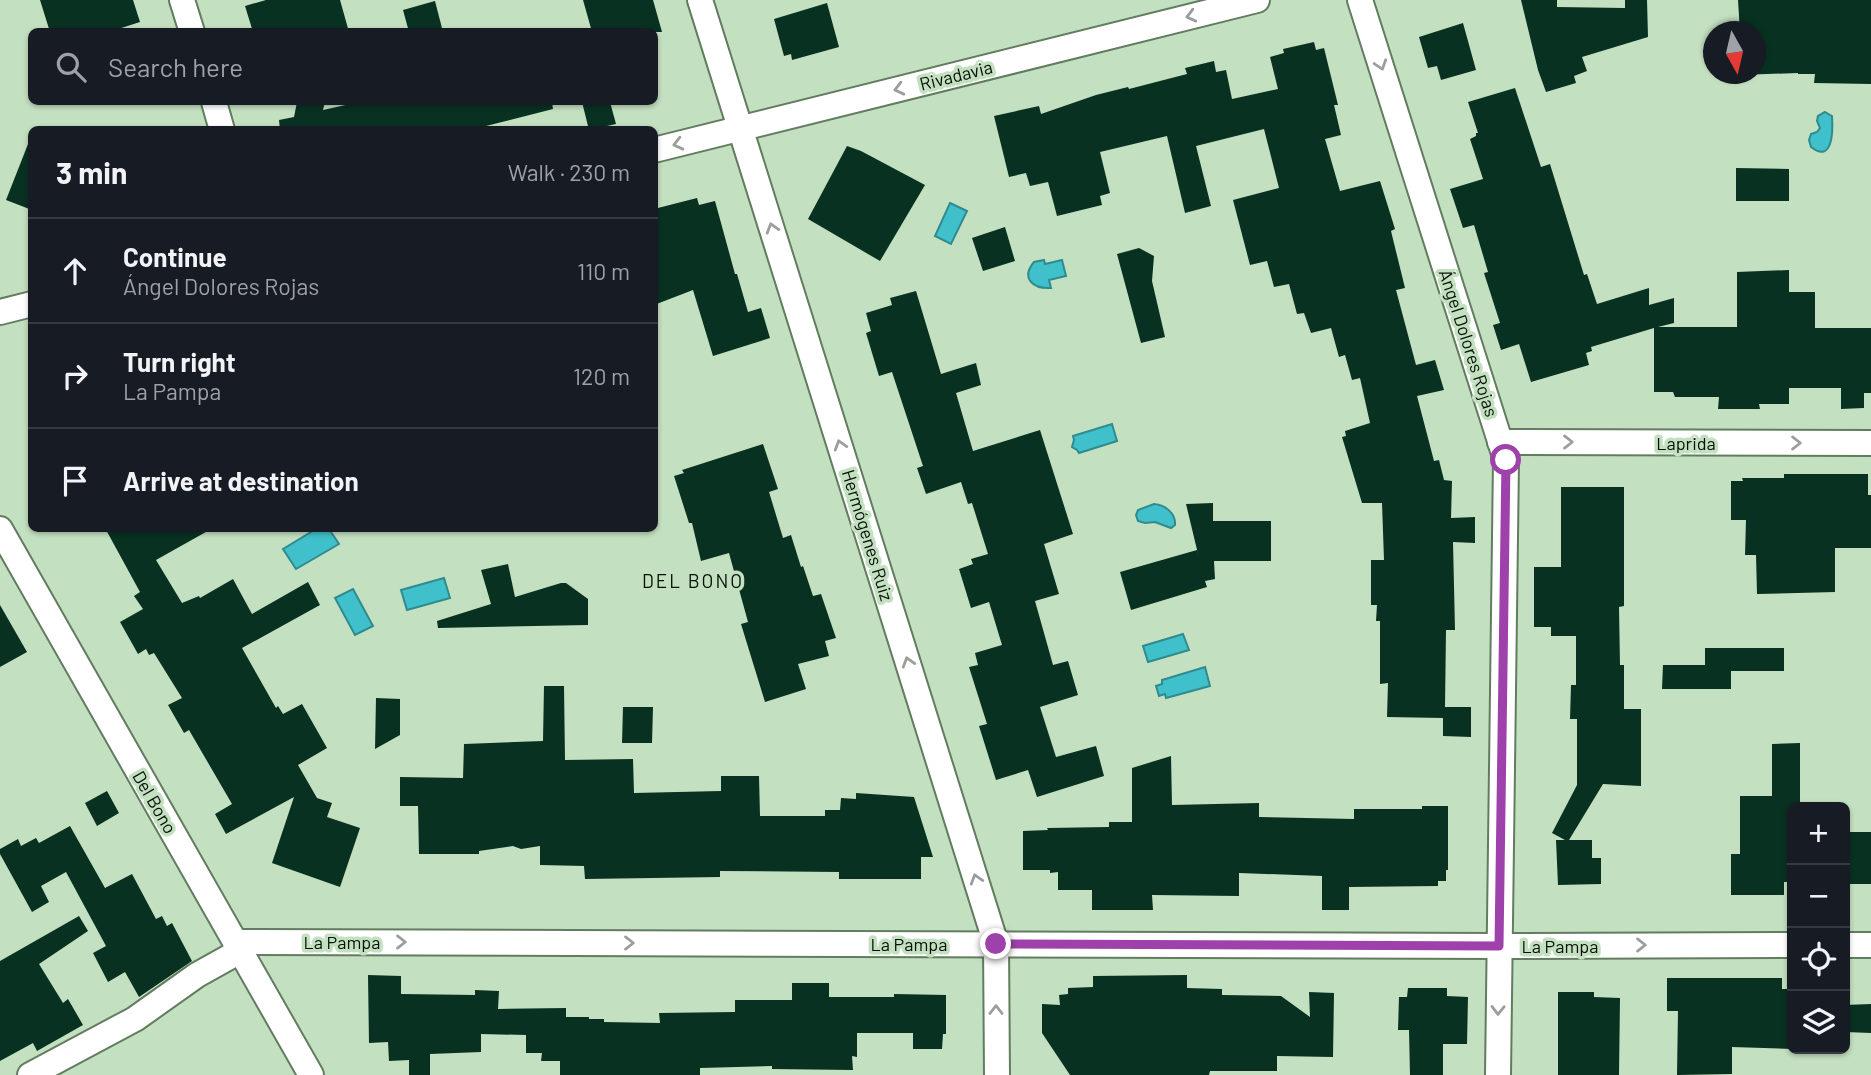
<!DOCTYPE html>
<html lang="en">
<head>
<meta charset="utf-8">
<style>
  :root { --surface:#171b24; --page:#242831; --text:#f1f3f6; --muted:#9ea1a6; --line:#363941 }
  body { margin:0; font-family:Barlow,sans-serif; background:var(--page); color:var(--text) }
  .controls { position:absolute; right:21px; bottom:21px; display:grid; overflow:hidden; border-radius:10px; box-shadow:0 2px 5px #0004 }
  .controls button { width:63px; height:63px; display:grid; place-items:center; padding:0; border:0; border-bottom:2px solid var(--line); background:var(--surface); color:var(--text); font:35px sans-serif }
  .compass { position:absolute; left:1703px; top:21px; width:63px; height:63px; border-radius:50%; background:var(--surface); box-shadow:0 2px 5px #0004; rotate:172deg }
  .stop { position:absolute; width:21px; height:21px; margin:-16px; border:5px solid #9e41ab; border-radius:50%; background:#fff }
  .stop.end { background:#9e41ab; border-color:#fff; box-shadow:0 2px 7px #0008 }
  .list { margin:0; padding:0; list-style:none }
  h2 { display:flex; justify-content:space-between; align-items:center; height:91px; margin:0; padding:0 28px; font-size:30px }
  h2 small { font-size:23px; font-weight:400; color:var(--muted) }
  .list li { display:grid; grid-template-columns:46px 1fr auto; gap:21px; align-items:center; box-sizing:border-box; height:105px; padding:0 28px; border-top:2px solid var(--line) }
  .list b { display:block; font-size:26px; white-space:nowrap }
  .list p { margin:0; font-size:23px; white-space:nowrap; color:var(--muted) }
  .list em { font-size:23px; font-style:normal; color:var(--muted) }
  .icon { flex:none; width:38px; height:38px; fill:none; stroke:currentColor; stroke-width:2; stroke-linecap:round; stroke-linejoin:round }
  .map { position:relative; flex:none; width:1871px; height:1075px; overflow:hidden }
  .search { position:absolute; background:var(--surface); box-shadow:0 2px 5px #0004; left:28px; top:28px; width:630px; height:77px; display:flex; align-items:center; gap:18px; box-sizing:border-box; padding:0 24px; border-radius:10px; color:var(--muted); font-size:26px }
  .panel { position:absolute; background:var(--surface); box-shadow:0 2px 5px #0004; left:28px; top:126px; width:630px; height:406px; border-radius:10px }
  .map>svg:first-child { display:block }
  .water { fill:#40c0ca; stroke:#2f8b8f; stroke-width:2 }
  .building { fill:#093121 }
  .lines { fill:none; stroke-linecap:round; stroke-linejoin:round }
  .minor-casing { stroke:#627c5f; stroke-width:28 }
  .minor { stroke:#fff; stroke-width:24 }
  .oneway { stroke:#9b9f9b }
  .route { stroke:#9e41ab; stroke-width:9 }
  .labels { text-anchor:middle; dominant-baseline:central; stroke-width:7; stroke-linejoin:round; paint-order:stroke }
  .street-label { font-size:18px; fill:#061006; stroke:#c3e0c0 }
  .neighbourhood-label { font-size:19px; letter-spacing:2px; fill:#061006; stroke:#c3e0c0 }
</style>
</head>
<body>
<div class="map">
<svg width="1871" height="1075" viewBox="0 0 1871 1075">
  <rect width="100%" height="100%" fill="#c3e0c0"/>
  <!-- water -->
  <g class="water">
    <path d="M 1825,112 L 1832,116 C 1833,131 1833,164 1811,147 L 1809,140 L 1811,134 L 1817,132 L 1820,128 L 1817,121 L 1818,116 Z"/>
    <polygon points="950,203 967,211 951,244 935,236"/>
    <path d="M 1044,260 L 1045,264 L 1062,260 L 1066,276 L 1049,280 L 1051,288 C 1034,289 1020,279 1034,262 Z"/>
    <polygon points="1112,424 1117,441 1079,453 1077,450 1072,447 1074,440 1073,436"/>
    <path d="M 1154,504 C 1165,505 1176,513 1175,525 L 1171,528 L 1155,522 L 1145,523 L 1138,521 L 1136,515 L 1138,510 Z"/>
    <polygon points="316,529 329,529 339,544 296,569 283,549"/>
    <polygon points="444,578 450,598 407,610 401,590"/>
    <polygon points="353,589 373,626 355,635 335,598"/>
    <polygon points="1183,634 1189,650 1148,662 1143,646"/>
    <polygon points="1205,667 1210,686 1166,698 1165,694 1159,696 1156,686 1162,684 1162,680"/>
  </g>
  <!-- building -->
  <g class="building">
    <polygon points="40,0 133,0 140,22 109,32 50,32"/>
    <polygon points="266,0 340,0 349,32 253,32 245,6"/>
    <polygon points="583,0 653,0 662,32 592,32"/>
    <polygon points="1521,0 1557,0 1557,7 1625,8 1625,0 1647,0 1648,37 1582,57 1587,71 1574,76 1576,83 1546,92 1538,70"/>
    <polygon points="1738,0 1871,0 1871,84 1814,83 1815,74 1798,74 1798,73 1740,75 1755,74 1755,32 1740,32"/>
    <polygon points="435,1 443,32 409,32 403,10"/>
    <polygon points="827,3 839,47 792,60 791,54 784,56 774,19"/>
    <polygon points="1463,23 1476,70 1441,80 1437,66 1428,68 1419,37"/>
    <polygon points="1314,42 1316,50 1324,48 1338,105 1334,105 1341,135 1325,139 1340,191 1380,181 1395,229 1391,231 1405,288 1396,290 1416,365 1435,360 1444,390 1417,396 1434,461 1439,460 1444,480 1452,481 1451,518 1475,517 1475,543 1453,542 1455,630 1446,630 1445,707 1471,707 1471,737 1443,736 1443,718 1387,717 1388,683 1380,684 1380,621 1376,621 1377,605 1371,605 1371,560 1384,560 1382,503 1362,503 1342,437 1346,436 1345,431 1370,423 1360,378 1352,380 1345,355 1339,357 1331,328 1311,333 1304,313 1297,314 1289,284 1274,287 1267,261 1250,265 1233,200 1279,188 1264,129 1196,146 1211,206 1185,213 1167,136 1100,152 1110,193 1100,196 1102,205 1057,216 1048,182 1030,186 1026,173 1009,177 994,116 1039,106 1041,114 1096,95 1128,87 1129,89 1187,74 1185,68 1214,61 1216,72 1226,70 1232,99 1278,89 1270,57 1284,53 1283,49"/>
    <polygon points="1515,88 1541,167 1550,164 1584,275 1587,274 1597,304 1649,288 1649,305 1674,298 1674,323 1658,327 1737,327 1737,272 1789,270 1789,292 1815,292 1815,328 1871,328 1871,393 1864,393 1864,408 1841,409 1841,388 1789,388 1789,404 1759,404 1760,409 1718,409 1719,397 1675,397 1673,392 1654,392 1654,328 1591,347 1592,351 1586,353 1589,365 1531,382 1519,344 1501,350 1493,325 1500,323 1484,273 1488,272 1474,225 1463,228 1450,189 1483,179 1470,139 1476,136 1476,133 1478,133 1468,102"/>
    <polygon points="297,102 325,102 323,110 359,102 552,102 553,109 470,130 280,130 279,120 294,117"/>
    <polygon points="582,102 610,102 616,124 589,130"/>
    <polygon points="30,139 32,140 32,210 6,200"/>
    <polygon points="847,146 861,151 925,185 880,261 808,219"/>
    <polygon points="1736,168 1789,169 1789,201 1736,201"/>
    <polygon points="697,198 699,205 715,201 735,274 737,274 748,312 761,308 770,338 713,356 693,290 654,305 654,209"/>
    <polygon points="1005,227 1015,261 983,271 972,238"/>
    <polygon points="1139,248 1154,256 1152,281 1165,337 1141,343 1117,254"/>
    <polygon points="916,291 941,374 976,363 981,385 956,393 973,451 1040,430 1073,534 1044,544 1059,594 1035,601 1053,665 1068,661 1078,695 1040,707 1056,757 1096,746 1104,776 1037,797 1028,770 996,780 979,726 987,724 969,667 978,665 975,653 1002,645 989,602 971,608 959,569 973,564 971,559 988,554 972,503 968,504 961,482 926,494 917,468 923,466 892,372 879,376 866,333 871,331 866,313 892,305 890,298"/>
    <polygon points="763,444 778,489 769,492 783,538 791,535 801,567 803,566 813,596 821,594 836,638 825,641 829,656 798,664 806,689 765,702 741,624 748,622 729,553 701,561 692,523 689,523 674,476 684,473 682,470"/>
    <polygon points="1784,474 1868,474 1868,495 1871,495 1871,548 1835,548 1835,592 1757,594 1756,555 1745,555 1746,520 1731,520 1731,481 1743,481 1742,478 1784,478"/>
    <polygon points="1561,487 1624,487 1624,606 1619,607 1620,665 1624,665 1624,709 1641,709 1641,786 1603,784 1569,840 1592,840 1592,858 1601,858 1601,884 1558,885 1556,840 1565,840 1552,833 1577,785 1577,719 1570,719 1571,685 1576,685 1576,636 1551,636 1551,627 1534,627 1534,567 1561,567"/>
    <polygon points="1213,503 1213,521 1271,521 1271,561 1214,561 1215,579 1205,581 1207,587 1131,610 1120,572 1197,550 1199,558 1186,504"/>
    <polygon points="105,528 213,528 156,560 182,603 199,596 200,598 233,579 252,614 308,582 320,605 242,648 276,708 278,706 283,714 302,704 327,748 298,765 317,798 332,803 327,817 360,828 340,887 272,863 294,797 226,834 215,814 232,804 189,730 184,733 168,705 182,698 154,653 149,655 146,649 138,654 120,622 143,609 134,596 140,592"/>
    <polygon points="508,564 515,597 561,583 566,583 588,599 588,625 438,628 437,621 491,604 481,570"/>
    <polygon points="0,605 27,652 0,667"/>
    <polygon points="1705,648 1784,648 1784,671 1731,671 1731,689 1662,689 1663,665 1705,665"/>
    <polygon points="544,686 564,686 565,760 633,759 634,793 721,791 721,776 759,776 760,816 825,816 825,810 840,810 841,798 856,799 856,793 914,797 933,857 921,857 921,879 839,879 839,872 720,871 720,877 585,879 584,866 540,865 540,846 521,849 513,846 479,851 479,854 419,854 418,806 400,806 400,777 463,778 464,744 543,741"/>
    <polygon points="376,698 400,699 400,735 375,749"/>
    <polygon points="623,707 653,707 652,743 622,743"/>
    <polygon points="1800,743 1800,807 1792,807 1792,882 1784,882 1784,895 1731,895 1731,854 1740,854 1740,796 1772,796 1772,744"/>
    <polygon points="1171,756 1172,805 1259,803 1259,817 1354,819 1354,809 1422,809 1422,806 1448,806 1448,870 1446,870 1446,881 1438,881 1438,886 1349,887 1349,910 1322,910 1322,876 1239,873 1239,896 1152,895 1153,910 1092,910 1092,890 1058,890 1058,872 1050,873 1050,870 1023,870 1023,831 1048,830 1047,828 1109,827 1109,822 1132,822 1132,768"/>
    <polygon points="107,791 119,813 97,826 85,803"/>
    <polygon points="70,826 105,888 132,874 156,919 162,916 167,926 172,923 192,961 139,997 125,972 108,982 93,953 106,946 66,872 41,886 49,902 32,912 0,854 0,849 18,839 21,846 36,838 39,843"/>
    <rect x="1845" y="832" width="26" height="52"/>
    <polygon points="79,916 88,931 39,964 63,1003 68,999 83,1025 37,1051 33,1043 0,1061 0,961"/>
    <polygon points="368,975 401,976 401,994 475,995 475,990 499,991 498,1009 566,1008 566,1017 589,1017 589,1019 604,1019 604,1022 660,1023 659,1013 735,1012 735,1000 792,1000 792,983 829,983 829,997 894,997 894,994 946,995 946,1034 943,1034 942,1049 913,1049 913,1033 857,1033 857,1057 852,1056 853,1070 772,1069 772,1066 737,1067 700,1068 700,1075 560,1075 560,1061 541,1061 542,1053 526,1053 526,1035 481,1034 481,1052 430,1054 430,1075 409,1075 409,1060 389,1061 388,1042 369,1043"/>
    <polygon points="1187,975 1187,988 1222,989 1222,995 1281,996 1310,1017 1309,992 1334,993 1333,1057 1277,1056 1277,1071 1210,1071 1209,1075 1070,1075 1042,1033 1042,1004 1060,1005 1059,995 1068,994 1068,988 1093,987 1093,976"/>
    <polygon points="1667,978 1782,978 1782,989 1792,989 1792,1049 1732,1047 1732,1074 1677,1075 1678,1011 1667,1011"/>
    <polygon points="1408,988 1447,988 1447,996 1468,997 1467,1044 1443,1044 1443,1075 1410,1075 1409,1030 1398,1030 1399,997 1407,997"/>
    <polygon points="1558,992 1594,992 1594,997 1620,998 1619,1075 1558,1075"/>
    <polygon points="1871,1004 1871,1033 1845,1032 1845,1005"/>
  </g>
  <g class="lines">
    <!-- minor casing -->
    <g class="minor-casing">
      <g id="minor">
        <polyline points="182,0 192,32"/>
        <polyline points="700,0 996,944 997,1075"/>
        <polyline points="1360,0 1506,460 1498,1075"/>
        <polyline points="214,102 222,130"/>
        <polyline points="654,150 1257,0"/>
        <polyline points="0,312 32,304"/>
        <polyline points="1500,442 1871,443"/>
        <polyline points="0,529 311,1075"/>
        <polyline points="235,942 1499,946 1792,945"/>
        <polyline points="1845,945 1871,945"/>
        <polyline points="30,1075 135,1019 197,975 240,951"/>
      </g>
    </g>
    <!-- minor -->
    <use href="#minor" class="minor"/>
  </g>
  <!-- one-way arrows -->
  <defs><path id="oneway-chevron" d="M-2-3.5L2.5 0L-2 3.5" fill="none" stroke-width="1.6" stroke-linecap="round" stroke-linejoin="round" transform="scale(1.75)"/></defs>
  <g class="oneway">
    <use href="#oneway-chevron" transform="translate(1191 16) rotate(166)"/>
    <use href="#oneway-chevron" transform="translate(1381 65) rotate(72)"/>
    <use href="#oneway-chevron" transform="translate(899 89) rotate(166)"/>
    <use href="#oneway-chevron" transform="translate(678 144) rotate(166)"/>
    <use href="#oneway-chevron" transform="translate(772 228) rotate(-107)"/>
    <use href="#oneway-chevron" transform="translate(1568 442)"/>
    <use href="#oneway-chevron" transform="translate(1796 443)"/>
    <use href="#oneway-chevron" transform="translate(840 445) rotate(-107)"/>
    <use href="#oneway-chevron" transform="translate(908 662) rotate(-107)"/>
    <use href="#oneway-chevron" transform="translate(976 879) rotate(-107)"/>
    <use href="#oneway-chevron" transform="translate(401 942)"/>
    <use href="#oneway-chevron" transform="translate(629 943)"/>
    <use href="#oneway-chevron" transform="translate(1641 945)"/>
    <use href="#oneway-chevron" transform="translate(996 1010) rotate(-90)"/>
    <use href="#oneway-chevron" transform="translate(1498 1010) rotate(91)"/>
  </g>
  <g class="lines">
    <!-- route -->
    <polyline class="route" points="996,944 1499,946 1506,460"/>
  </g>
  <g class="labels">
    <!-- street labels -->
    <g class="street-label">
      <text transform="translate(956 75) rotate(-14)">Rivadavia</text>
      <text transform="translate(1469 343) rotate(72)">Ángel Dolores Rojas</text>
      <text x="1686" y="443">Laprida</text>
      <text transform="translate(868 535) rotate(73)">Hermógenes Ruiz</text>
      <text transform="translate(155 802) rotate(60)">Del Bono</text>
      <text x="342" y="942">La Pampa</text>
      <text x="909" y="944">La Pampa</text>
      <text x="1560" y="946">La Pampa</text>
    </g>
    <!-- neighbourhood labels -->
    <g class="neighbourhood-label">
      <text x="693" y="580">DEL BONO</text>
    </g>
  </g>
</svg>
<div class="controls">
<button>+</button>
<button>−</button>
<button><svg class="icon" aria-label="locate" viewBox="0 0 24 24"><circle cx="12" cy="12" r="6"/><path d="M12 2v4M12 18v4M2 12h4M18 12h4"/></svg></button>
<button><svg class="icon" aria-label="layers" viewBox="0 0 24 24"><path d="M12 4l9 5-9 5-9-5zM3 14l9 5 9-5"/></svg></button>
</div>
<svg class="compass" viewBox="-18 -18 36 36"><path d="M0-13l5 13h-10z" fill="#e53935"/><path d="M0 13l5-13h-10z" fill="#9ea1a6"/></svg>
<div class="stop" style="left:1506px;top:460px"></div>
<div class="stop end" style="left:996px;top:944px"></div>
<div class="search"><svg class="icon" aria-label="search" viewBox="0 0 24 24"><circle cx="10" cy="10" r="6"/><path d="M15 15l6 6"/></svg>Search here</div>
<section class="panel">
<h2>3 min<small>Walk · 230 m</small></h2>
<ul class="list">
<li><svg class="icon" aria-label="ahead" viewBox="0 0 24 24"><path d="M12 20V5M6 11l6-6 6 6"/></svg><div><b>Continue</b><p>Ángel Dolores Rojas</p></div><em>110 m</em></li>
<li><svg class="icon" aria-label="right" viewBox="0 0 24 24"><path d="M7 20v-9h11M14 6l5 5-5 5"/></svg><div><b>Turn right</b><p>La Pampa</p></div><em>120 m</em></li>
<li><svg class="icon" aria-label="arrive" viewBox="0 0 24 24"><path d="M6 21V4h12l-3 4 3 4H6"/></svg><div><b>Arrive at destination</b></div></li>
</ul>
</section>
</div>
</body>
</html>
